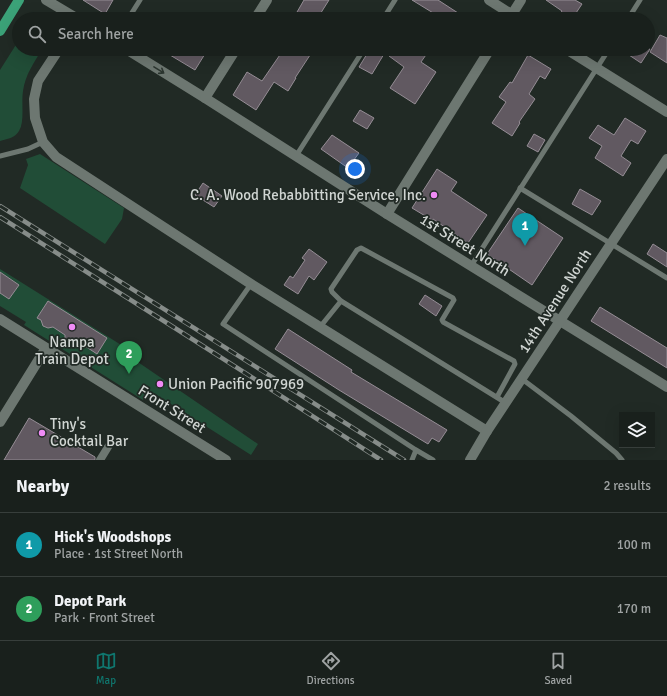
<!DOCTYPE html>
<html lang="en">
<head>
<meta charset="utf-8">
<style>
  :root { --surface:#19201c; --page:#222825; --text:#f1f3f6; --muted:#9fa3a3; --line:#373e3b; --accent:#0f766e }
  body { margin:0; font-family:Signika,sans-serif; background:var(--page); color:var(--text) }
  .controls { position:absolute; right:12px; bottom:12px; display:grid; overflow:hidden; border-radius:0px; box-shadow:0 4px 16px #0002 }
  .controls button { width:36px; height:36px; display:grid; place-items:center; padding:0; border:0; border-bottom:1px solid var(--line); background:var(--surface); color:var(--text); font:20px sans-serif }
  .you { position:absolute; left:355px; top:169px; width:14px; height:14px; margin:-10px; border:3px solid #fff; border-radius:50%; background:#1a73e8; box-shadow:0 0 0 6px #1a73e833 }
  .badge { display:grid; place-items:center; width:26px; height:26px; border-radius:50%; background:var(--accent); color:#fff; font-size:13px; font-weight:700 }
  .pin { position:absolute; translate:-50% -33px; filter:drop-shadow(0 1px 2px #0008) }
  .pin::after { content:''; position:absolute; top:21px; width:14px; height:12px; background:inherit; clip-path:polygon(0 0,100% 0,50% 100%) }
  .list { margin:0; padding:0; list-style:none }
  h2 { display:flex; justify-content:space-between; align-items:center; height:52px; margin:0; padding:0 16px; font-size:17px }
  h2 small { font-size:13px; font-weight:400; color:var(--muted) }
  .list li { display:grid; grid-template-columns:26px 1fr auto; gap:12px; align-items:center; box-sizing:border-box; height:64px; padding:0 16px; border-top:1px solid var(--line) }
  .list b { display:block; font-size:15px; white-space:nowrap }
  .list p { margin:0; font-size:13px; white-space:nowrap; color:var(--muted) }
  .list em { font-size:13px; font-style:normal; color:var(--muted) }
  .icon { flex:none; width:22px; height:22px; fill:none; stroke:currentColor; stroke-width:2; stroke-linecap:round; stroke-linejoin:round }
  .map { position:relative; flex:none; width:667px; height:460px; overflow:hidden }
  .search { position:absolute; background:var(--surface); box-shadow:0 4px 16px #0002; left:12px; right:12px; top:12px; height:44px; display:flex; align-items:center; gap:10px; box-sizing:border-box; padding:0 14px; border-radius:22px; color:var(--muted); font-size:15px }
  .sheet { height:180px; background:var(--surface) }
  nav { display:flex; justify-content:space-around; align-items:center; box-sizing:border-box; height:56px; border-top:1px solid var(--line); background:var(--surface); font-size:11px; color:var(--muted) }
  nav a { display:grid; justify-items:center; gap:2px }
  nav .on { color:var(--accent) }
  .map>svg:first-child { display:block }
  .green { fill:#214d37 }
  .building { fill:#615961; stroke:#958d95 }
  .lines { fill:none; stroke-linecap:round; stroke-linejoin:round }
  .service { stroke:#6d7771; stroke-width:5 }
  .pedestrian { stroke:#6d7771; stroke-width:8 }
  .minor { stroke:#6d7771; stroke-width:10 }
  .primary { stroke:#3ba278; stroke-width:10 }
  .rail-casing { stroke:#868c89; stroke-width:4.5 }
  .rail { stroke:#212a25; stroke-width:3; stroke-dasharray:9; stroke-linecap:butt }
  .oneway { stroke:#2c3630 }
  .poi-dot { fill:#f08bf6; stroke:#212a25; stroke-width:1.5 }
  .labels { text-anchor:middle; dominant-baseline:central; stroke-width:3.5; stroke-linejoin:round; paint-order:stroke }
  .poi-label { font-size:15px; fill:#d0d5d2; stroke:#212a25; text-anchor:start }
  .street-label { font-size:15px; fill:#d0d5d2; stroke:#212a25 }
</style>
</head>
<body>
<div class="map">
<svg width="667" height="460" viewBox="0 0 667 460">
  <rect width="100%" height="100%" fill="#212a25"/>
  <!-- green -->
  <g class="green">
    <path d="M 19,40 L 19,49 L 42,49 C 34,63 25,75 23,91 C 21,103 25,121 19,131 C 15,138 7,139 0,141 L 0,70 Z"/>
    <polygon points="40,154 124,208 122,219 105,244 20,188 28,165 26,159"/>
    <polygon points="0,269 134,353 132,358 258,444 251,455 149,390 143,400 24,325 26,322 0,306"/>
  </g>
  <!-- building -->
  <g class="building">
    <polygon points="83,0 113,0 105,14"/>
    <polygon points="304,0 329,0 317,19 293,19"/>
    <polygon points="412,0 438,0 458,13 454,19 443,19"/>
    <polygon points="546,0 575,0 582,4 572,19 566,19 559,15 562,11"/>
    <polygon points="660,35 667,38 667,63 650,52"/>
    <polygon points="160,49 208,49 195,70"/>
    <polygon points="284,49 314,49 295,78 296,78 288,91 274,82 256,110 233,95 247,72 262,81"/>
    <polygon points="370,49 387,49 372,74 359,67"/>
    <polygon points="394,49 430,49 421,62 436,72 415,104 390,88 404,67 389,56"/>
    <polygon points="620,49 650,49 641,63"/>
    <polygon points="528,55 551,69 545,79 540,76 529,94 535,99 519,122 520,123 512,136 492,123 506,102 499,97 510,82 512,83"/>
    <polygon points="360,110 374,118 367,129 353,121"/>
    <polygon points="625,118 646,131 638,144 631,140 621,156 631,163 623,176 595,158 602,146 589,138 598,125 614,135"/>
    <polygon points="534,134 545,140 538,152 527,146"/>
    <polygon points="332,135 359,153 348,168 321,149"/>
    <polygon points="437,169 457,182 451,191 487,215 468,243 433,219 432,220 412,208"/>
    <polygon points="203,183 222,196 214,207 195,195"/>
    <polygon points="580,189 601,201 592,215 572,204"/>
    <polygon points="518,208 563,238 532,285 487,254"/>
    <polygon points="653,244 667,253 667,267 647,254"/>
    <polygon points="309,249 327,262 314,280 309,276 298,294 284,285 290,276 293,278 305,260 302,258"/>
    <polygon points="0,272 19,285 9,299 0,293"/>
    <polygon points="425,295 442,306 436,316 419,304"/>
    <polygon points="48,301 107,338 97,354 79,342 78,344 76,342 72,343 67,341 65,338 65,335 53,327 48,328 43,326 41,320 37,318"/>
    <polygon points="600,307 667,348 667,368 591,321"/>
    <polygon points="288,329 352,370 351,372 447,430 439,442 432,438 428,444 339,390 275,349"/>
    <polygon points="29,418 95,457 95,460 4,460"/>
  </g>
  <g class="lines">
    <!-- service -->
    <g class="service">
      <polyline points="128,19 140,0"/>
      <polyline points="383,19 395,0"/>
      <polyline points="628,19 640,0"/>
      <polyline points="0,156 28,149 43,142"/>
      <polyline points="296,156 364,49"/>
      <polyline points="520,188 667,278"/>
      <polyline points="471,266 609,49"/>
      <polyline points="251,284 223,324 416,450"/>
      <polyline points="341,301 332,292 331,289 357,250 361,248 453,298 454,300 442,320 443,322 514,361 515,364 497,397"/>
      <polyline points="320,327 341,301 506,403"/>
      <polyline points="522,379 571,416 616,453 622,460"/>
      <polyline points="412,460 416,450 433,460"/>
    </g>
    <!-- pedestrian -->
    <polyline class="pedestrian" points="100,460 108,447"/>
    <!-- minor -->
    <g class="minor">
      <polyline points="46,0 78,19"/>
      <polyline points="489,0 519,19"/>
      <polyline points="255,19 267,0"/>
      <polyline points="509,19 521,0"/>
      <polyline points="59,49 38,81 34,99 35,118 43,142 56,157 251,284 487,431"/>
      <polyline points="126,49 205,98 387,214 667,387"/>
      <polyline points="566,49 667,112"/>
      <polyline points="205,98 236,49"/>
      <polyline points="387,214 490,49"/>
      <polyline points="0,319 226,460"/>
      <polyline points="0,422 46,348"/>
      <polyline points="470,460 487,431 667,159"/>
    </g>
    <!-- primary -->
    <polyline class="primary" points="0,31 19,0"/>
    <!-- rail casing -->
    <g class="rail-casing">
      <g id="rail">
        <polyline points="0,206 404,460"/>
        <polyline points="0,217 178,330 381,460"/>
      </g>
    </g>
    <!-- rail -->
    <use href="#rail" class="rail"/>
  </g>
  <!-- one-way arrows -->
  <defs><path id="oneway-shaft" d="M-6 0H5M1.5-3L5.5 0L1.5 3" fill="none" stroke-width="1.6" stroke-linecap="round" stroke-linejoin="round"/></defs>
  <use class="oneway" href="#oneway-shaft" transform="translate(159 70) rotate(32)"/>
  <!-- markers -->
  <g class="poi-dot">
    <circle cx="434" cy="195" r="4"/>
    <circle cx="72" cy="327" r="4"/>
    <circle cx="160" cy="384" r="4"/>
    <circle cx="42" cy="433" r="4"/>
  </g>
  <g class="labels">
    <!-- poi labels -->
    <g class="poi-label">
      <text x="426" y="195" text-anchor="end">C. A. Wood Rebabbitting Service, Inc.</text>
      <text x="72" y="342" text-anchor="middle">Nampa<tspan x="72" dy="17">Train Depot</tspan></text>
      <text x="168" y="384">Union Pacific 907969</text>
      <text x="50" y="424">Tiny's<tspan x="50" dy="17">Cocktail Bar</tspan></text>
    </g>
    <!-- street labels -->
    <g class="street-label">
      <text transform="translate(465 245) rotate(32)">1st Street North</text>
      <text transform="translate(555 301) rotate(-57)">14th Avenue North</text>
      <text transform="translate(172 409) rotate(32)">Front Street</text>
    </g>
  </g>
</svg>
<div class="controls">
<button><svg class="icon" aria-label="layers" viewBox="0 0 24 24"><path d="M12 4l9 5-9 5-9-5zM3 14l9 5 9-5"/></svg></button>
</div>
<div class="you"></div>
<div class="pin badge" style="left:525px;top:246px;background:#0f9aa8">1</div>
<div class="pin badge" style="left:129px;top:374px;background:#2e9e5b">2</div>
<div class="search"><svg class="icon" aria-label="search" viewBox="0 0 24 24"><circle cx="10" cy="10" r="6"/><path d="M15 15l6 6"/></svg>Search here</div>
</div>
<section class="sheet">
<h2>Nearby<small>2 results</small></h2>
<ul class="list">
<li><span class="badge" style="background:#0f9aa8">1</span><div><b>Hick's Woodshops</b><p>Place · 1st Street North</p></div><em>100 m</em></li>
<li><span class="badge" style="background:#2e9e5b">2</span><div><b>Depot Park</b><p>Park · Front Street</p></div><em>170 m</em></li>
</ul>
</section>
<nav>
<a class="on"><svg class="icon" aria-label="map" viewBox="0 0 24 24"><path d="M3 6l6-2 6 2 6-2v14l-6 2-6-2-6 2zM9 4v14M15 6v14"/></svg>Map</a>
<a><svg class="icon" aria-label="directions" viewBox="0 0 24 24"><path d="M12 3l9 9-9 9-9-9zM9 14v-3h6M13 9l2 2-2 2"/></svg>Directions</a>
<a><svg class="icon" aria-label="saved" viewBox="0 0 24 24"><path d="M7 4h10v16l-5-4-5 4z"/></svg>Saved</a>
</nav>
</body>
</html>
